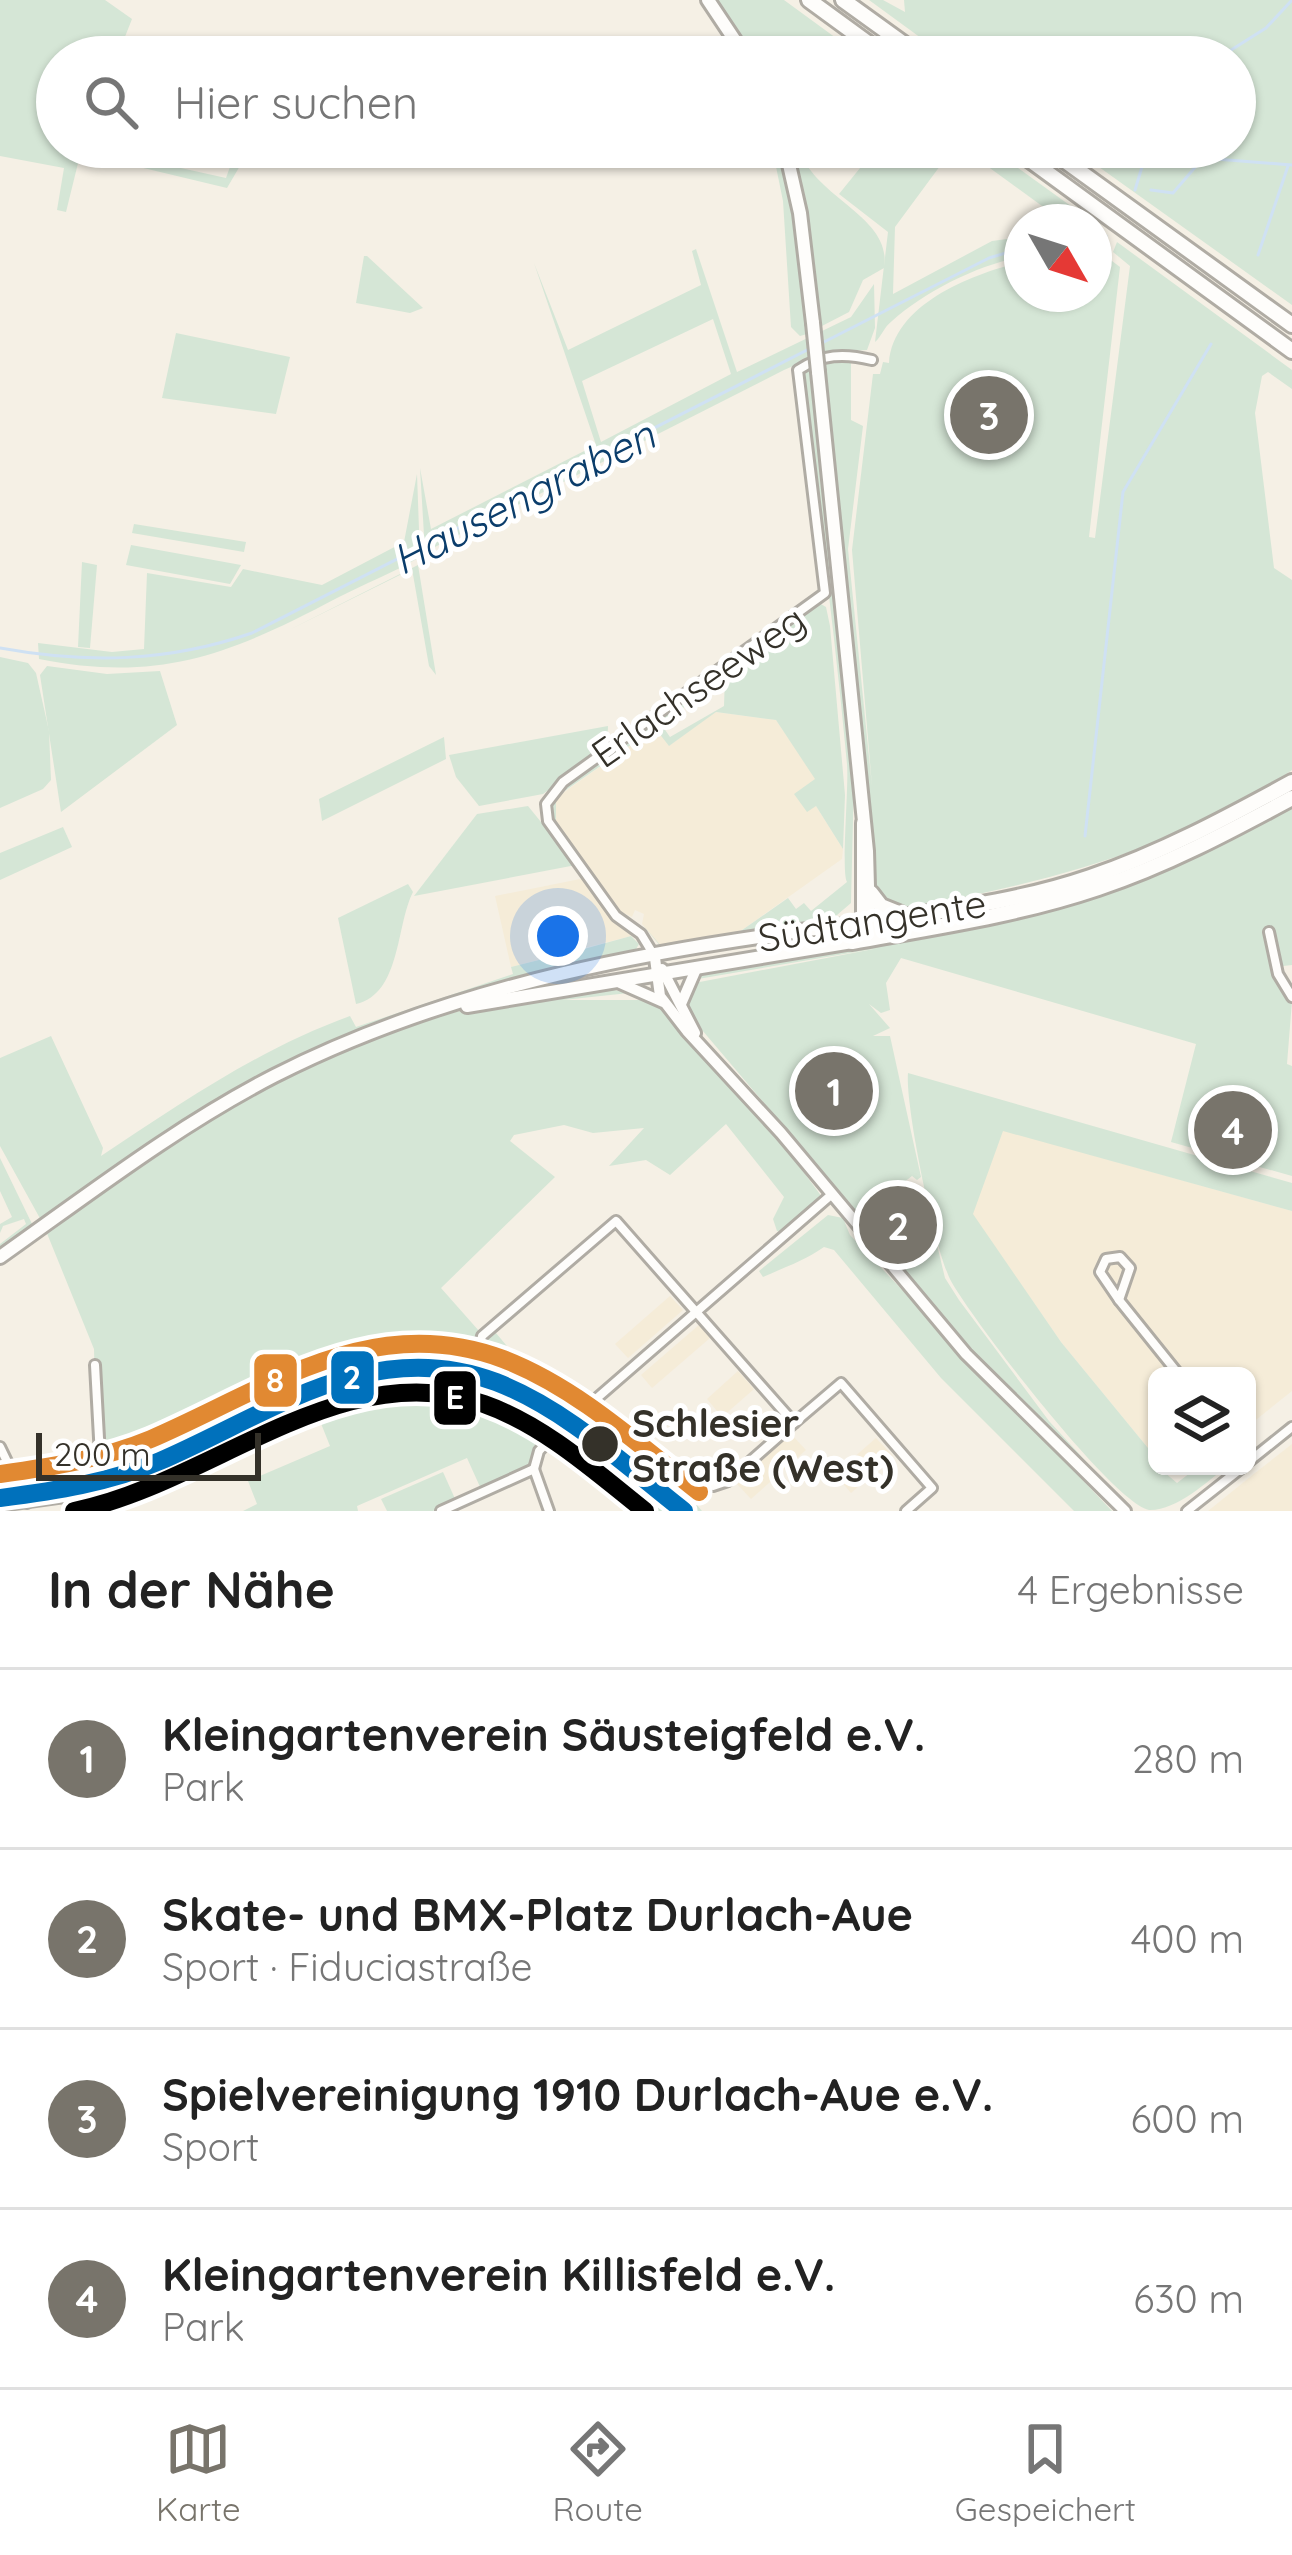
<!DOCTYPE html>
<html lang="de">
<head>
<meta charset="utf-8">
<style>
  :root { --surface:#fff; --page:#f6f6f6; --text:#222; --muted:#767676; --line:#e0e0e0; --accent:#78746b }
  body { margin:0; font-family:Quicksand,sans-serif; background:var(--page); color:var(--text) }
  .controls { position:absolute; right:36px; bottom:36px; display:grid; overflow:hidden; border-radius:18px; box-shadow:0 3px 9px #0004 }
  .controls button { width:108px; height:108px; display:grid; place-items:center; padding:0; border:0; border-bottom:3px solid var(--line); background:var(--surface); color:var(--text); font:60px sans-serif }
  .compass { position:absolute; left:1004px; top:204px; width:108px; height:108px; border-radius:50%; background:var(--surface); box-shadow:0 3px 9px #0004; rotate:129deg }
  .scale { position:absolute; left:36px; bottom:30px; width:225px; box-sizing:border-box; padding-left:12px; border:6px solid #343129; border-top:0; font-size:33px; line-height:42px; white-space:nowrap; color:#343129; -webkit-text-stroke:9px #fff; paint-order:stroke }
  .you { position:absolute; left:558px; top:936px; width:42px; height:42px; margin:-30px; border:9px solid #fff; border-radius:50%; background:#1a73e8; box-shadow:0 0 0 18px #1a73e833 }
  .badge { display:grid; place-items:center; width:78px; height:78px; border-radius:50%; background:var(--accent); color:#fff; font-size:39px; font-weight:700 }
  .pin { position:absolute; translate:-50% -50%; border:6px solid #fff; box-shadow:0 3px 12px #0006 }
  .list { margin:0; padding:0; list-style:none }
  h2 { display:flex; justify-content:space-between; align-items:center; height:156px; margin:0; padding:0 48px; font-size:51px }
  h2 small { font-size:39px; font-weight:400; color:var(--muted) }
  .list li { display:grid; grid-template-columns:78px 1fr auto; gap:36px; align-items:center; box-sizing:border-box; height:180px; padding:0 48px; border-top:3px solid var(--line) }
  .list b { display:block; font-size:45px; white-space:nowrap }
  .list p { margin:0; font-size:39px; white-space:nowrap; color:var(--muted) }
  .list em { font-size:39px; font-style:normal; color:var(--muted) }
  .icon { flex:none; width:66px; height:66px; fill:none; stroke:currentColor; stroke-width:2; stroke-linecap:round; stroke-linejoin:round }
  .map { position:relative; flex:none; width:1292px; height:1511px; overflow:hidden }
  .search { position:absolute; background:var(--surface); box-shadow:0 3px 9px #0004; left:36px; right:36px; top:36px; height:132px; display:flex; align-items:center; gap:30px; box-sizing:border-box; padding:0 42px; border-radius:66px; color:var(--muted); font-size:45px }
  .sheet { height:876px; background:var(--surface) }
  nav { display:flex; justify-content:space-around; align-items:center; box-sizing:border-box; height:168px; border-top:3px solid var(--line); background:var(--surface); font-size:33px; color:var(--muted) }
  nav a { display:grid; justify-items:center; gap:6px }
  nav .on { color:var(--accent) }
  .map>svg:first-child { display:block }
  .built { fill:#f5ecd8 }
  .green { fill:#d5e6d6; fill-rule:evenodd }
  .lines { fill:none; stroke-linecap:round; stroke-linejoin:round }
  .stream { stroke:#cfe1f3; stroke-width:3 }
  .street-casing { stroke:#b0aca4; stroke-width:14 }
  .secondary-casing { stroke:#b0aca4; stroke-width:16 }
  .primary-casing { stroke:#b0aca4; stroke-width:18 }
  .highway-casing { stroke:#b0aca4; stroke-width:20 }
  .street { stroke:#fefdfb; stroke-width:8 }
  .secondary { stroke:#fefdfb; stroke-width:10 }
  .primary { stroke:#fefdfb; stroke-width:12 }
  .highway { stroke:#fefdfb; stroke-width:14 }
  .primary-bridge-casing { stroke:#b0aca4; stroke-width:18; stroke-linecap:butt }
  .primary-bridge { stroke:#fefdfb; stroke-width:12 }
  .tram-1-casing { stroke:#fff; stroke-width:27 }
  .tram-2-casing { stroke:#fff; stroke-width:27 }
  .tram-3-casing { stroke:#fff; stroke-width:27 }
  .tram-1 { stroke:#0071bc; stroke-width:18 }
  .tram-2 { stroke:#000; stroke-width:18 }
  .tram-3 { stroke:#e18932; stroke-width:18 }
  .stop-dot { fill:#343129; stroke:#fff; stroke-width:4.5 }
  .labels { text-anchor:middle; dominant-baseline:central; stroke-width:10; stroke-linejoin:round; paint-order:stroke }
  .street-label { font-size:39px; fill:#343129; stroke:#fff }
  .stop-label { font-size:39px; font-weight:bold; fill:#343129; stroke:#fff; text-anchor:start }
  .water-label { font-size:42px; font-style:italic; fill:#0b3d6b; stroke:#fff }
  .line-badge { stroke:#fff; stroke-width:4.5 }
  .badge-label { font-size:33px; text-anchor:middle; font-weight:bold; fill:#fff }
</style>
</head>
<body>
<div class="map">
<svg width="1292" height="1511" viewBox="0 0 1292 1511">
  <rect width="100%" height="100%" fill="#f5f0e5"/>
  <!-- built -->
  <g class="built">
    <polygon points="715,712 776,720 816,779 795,794 816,806 843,849 842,859 735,935 661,947 642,924 644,914 635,910 632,917 617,910 556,824 556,798 656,727 670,745"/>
    <polygon points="585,878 631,936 511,967 495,896"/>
    <polygon points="1003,1130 1292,1211 1292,1391 1247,1427 1247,1376 1157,1376 1157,1459 1061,1342 972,1214"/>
    <polygon points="670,1296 683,1310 628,1358 615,1344"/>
    <polygon points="699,1325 710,1338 652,1388 641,1375"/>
    <polygon points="738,1371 754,1389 722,1417 707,1399"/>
    <polygon points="325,1385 297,1399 199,1450 196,1443 306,1386"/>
    <polygon points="791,1434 806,1450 751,1499 736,1483"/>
    <polygon points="876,1438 893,1456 851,1493 835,1474"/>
    <polygon points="1292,1444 1292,1511 1208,1511 1255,1473"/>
  </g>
  <!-- green -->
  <g class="green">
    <polygon points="0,0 105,0 132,19 117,57 57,57 57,147 82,147 66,212 57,210 64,168 0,156"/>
    <polygon points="713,0 784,0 862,57 765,57 759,50 752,57"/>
    <polygon points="869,0 883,0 905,12 904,0 1292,0 1292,305 1071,147 1235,147 1235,57 947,57"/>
    <polygon points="86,147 226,178 237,147 251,147 227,188 85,154"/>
    <polygon points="772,147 781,147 798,222 808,320 807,334 800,336 791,327 783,201"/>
    <path d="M 791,147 L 798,147 C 814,199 893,216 884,268 L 863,280 L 849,312 L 820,327 Z"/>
    <path d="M 877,147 L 954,147 L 895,227 L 893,294 L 992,241 L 1022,237 L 1022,257 C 979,264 924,292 892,321 C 884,327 881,337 875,342 L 888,232 L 839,194 Z"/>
    <polygon points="961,147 989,147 1093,222 1064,222"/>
    <path d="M 1117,242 L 1292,370 L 1292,389 L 1268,372 L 1262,376 L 1255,413 L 1274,568 L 1292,580 L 1292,770 C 1178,849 1048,882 913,907 L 886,905 L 874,888 L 823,359 L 851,360 L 851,420 L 863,426 L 848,549 L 872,786 L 852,550 L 873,374 L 880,374 L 883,362 L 889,363 C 893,303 975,273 1022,262 L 1022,294 L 1094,294 L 1094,258 L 1104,255 L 1120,267 L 1089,537 L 1095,538 L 1130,266 L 1113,252 Z"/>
    <path d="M 696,249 L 737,372 L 851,317 L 874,284 L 875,328 L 867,350 L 823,353 L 784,370 L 425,552 L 420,468 L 431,529 L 596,445 L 534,263 L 568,350 L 701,285 L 692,251 ZM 713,319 L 731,374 L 601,442 L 582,381 Z"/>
    <polygon points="364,256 367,256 423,308 410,313 356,303"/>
    <polygon points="176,333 290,357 276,414 162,398"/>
    <path d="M 810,366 L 854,777 L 851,903 L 830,921 L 662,948 L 642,924 L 662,947 L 735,935 L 788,898 L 796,909 L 804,903 L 811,911 L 847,882 C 841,872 849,787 847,764 C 835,634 818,505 801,375 Z"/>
    <path d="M 417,474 L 420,557 C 393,573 364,584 337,598 C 231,654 160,683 39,659 L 38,643 L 112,652 L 144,649 L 147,573 L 231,587 L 243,569 L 322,585 L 404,542 Z"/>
    <polygon points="134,524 246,542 244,552 132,533"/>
    <polygon points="131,545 241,565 230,584 126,565"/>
    <polygon points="82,562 97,565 90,648 78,647"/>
    <polygon points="418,565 436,675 429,666 412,569 289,630"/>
    <path d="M 819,603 L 826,607 L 830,626 L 845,795 L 843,849 L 816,806 L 807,812 L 794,794 L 815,779 L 776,720 L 716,712 L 669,746 L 655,728 L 556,797 L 556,824 C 546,813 551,803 557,791 L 716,677 L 720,681 L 661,724 L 670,737 L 724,706 L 725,676 L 731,666 Z"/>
    <polygon points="0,657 28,663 36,673 49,731 51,780 43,789 0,808"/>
    <polygon points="47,666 107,674 160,671 177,725 61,812 40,675"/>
    <polygon points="608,726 607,748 543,794 479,806 456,777 449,755"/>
    <polygon points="444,737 446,759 322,821 319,799"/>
    <polygon points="528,806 576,865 414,896 477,814"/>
    <polygon points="1292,807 1292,965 1275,967 1292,1001 1287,1064 1292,1066 1292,1176 1171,1142 1196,1044 901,958 886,983 890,1010 881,1013 869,1004 890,1028 873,1036 890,1036 921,1177 917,1180 912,1176 860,1216 702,1030 687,1004 689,984 879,948 692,980 702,972 1073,904 1177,865"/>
    <polygon points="63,827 72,847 0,880 0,853"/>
    <path d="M 408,884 L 413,892 C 396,925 401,994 356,1004 L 338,918 Z"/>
    <path d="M 631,936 L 639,944 L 633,954 L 304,1057 L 42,1222 L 0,1146 L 0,1058 L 51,1036 L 103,1148 L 101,1156 C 181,1103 259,1049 350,1016 L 356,1027 L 513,974 L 511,967 L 551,957 L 550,953 L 571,947 L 573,952 Z"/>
    <path d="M 609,989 L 629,993 L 563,1000 L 653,1000 L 774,1132 L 822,1197 L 783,1232 L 777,1231 L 773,1219 L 784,1197 L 726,1124 L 670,1175 L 646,1160 L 609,1166 L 644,1128 L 593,1133 L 564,1125 L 514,1135 L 510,1141 L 555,1177 L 441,1288 L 487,1340 L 496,1333 L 511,1351 L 499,1357 L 487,1348 L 487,1341 L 477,1354 L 487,1366 L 491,1363 L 494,1374 L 516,1382 L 526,1368 L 565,1413 L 544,1432 L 547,1438 L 528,1468 L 481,1489 L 467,1458 L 357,1506 L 358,1511 L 243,1511 L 257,1504 L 248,1481 L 330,1446 L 306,1386 L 197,1443 L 108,1475 L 149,1455 L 138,1434 L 102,1451 L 102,1476 L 90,1491 L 28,1495 L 62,1481 L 65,1486 L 93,1479 L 94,1455 L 97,1467 L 94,1349 L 46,1231 C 177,1139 306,1048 464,1010 C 511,999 561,996 609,989 Z"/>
    <path d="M 908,1073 L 1292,1183 L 1292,1211 L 1003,1131 L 973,1214 L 1061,1342 L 1157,1459 L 1157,1466 L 1177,1483 L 1199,1466 L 1227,1466 C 1207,1482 1176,1511 1149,1510 C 1112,1502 973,1321 951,1281 C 935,1251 905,1106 908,1073 Z"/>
    <polygon points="0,1158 34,1228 0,1252 0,1244 26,1224 24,1219 3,1226 0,1233 0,1224 12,1217 0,1191"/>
    <polygon points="924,1191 945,1278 959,1300 1049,1421 1123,1502 977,1360 863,1228 882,1215 888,1221"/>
    <path d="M 828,1215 L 843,1218 L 850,1235 L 1112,1511 L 1074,1511 L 941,1378 L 834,1250 L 824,1247 C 804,1261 785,1267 763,1277 L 759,1271 Z"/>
    <polygon points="608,1406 672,1476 663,1488 675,1480 702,1511 640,1511 560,1443"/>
    <polygon points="443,1472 456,1501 433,1511 387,1511 381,1499"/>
  </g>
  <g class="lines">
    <!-- stream -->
    <g class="stream">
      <polyline points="1220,57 1266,28 1292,0"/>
      <polyline points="1135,190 1148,147"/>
      <polyline points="1151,190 1173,193 1203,158 1292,165"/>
      <polyline points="1094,244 1106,236"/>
      <polyline points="1258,255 1288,166"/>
      <polyline points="822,343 989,258 1022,248"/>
      <path d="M 0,648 C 88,664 168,662 252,633 L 813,347"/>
      <polyline points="1085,836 1123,492 1211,344"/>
    </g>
    <!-- street casing -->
    <g class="street-casing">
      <g id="street">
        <polyline points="1269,932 1278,974 1292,997"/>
        <path d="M 655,957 L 641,934 L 616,916 L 548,821 L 546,804 L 563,782 L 825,593 L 798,370 C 822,354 844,353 872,360"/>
        <polygon points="1120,1257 1130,1268 1119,1300 1100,1272 1106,1259"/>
        <polyline points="1119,1300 1180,1376"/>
        <polyline points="494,1362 517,1363 519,1377 508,1377 480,1345 482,1336 616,1221 794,1423 841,1383 932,1488 906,1511"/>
        <polyline points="95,1365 103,1511"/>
        <polyline points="0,1447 27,1503"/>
        <polyline points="1247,1463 1292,1427"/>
        <polyline points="534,1469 539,1451 551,1438 831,1195"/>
        <polyline points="534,1469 549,1511"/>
        <polyline points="713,1486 728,1481 794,1423"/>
        <polyline points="0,1506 101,1492"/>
        <polyline points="441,1511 534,1469"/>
        <polyline points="1187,1511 1244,1466"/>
      </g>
    </g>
    <!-- secondary casing -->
    <g class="secondary-casing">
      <g id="secondary">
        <polyline points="655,958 660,996 687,1031 781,1133 966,1354 1125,1511"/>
        <polyline points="662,969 695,1033"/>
        <polyline points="620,983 663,1002"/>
        <polyline points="681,1004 697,967"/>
      </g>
    </g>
    <!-- primary casing -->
    <g class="primary-casing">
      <g id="primary">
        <polyline points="708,0 746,57"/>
        <polyline points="785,147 800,213 813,323"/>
        <polyline points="467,1006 852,942 869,922 867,851 818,372"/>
        <path d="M 0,1257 C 89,1194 177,1126 274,1076 C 457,983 662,947 863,923 L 863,823"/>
      </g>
    </g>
    <!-- highway casing -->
    <g class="highway-casing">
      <g id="highway">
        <polyline points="809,0 887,57"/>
        <polyline points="843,0 922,57"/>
        <polyline points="1012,147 1292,351"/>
        <polyline points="1046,147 1292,325"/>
        <polyline points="871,893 881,906 901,914"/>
        <path d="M 882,936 L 863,923 C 939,911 1017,902 1090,877 C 1161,853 1226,818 1292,782"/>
        <path d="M 852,942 C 935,927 1018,915 1098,888 C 1165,866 1229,832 1292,798"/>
      </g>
    </g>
    <!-- street -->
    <use href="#street" class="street"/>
    <!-- secondary -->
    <use href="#secondary" class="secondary"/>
    <!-- primary -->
    <use href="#primary" class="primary"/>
    <!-- highway -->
    <use href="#highway" class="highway"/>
    <!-- primary-bridge casing -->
    <g class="primary-bridge-casing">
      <polyline id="primary-bridge" points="813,323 818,372"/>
    </g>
    <!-- primary-bridge -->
    <use href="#primary-bridge" class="primary-bridge"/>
    <!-- tram-1 casing -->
    <g class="tram-1-casing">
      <path id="tram-1" d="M 0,1498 C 54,1491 109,1483 160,1461 C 269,1414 372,1335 496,1382 C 566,1409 625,1465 684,1511"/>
    </g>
    <!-- tram-2 casing -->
    <g class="tram-2-casing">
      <path id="tram-2" d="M 74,1511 C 211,1484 342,1353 484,1404 C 544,1425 596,1472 645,1511"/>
    </g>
    <!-- tram-3 casing -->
    <g class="tram-3-casing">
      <path id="tram-3" d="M 0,1474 C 51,1467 103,1459 151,1439 C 267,1389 372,1310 503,1359 C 576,1387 638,1444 699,1492"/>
    </g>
    <!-- tram-1 -->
    <use href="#tram-1" class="tram-1"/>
    <!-- tram-2 -->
    <use href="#tram-2" class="tram-2"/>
    <!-- tram-3 -->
    <use href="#tram-3" class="tram-3"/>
  </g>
  <!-- markers -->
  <circle class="stop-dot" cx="600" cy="1444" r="20"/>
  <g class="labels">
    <!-- street labels -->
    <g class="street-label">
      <text transform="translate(698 686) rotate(-35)">Erlachseeweg</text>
      <text transform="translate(872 920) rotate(-9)">Südtangente</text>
    </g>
    <!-- stop labels -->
    <g class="stop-label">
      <text x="632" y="1422">Schlesier<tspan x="632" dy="45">Straße (West)</tspan></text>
    </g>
    <!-- water labels -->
    <g class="water-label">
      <text transform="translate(523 497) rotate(-27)">Hausengraben</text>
    </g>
  </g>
  <g class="line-badge">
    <rect x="329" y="1349" width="47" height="57" rx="12" fill="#0071bc"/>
    <rect x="252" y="1352" width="47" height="57" rx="12" fill="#e18932"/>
    <rect x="432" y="1369" width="46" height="58" rx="12" fill="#000"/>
  </g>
  <g class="badge-label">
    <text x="352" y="1389">2</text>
    <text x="275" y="1392">8</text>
    <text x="455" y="1409">E</text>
  </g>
</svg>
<div class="controls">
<button><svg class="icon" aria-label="layers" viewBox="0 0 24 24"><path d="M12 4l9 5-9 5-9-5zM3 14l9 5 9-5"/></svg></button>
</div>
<svg class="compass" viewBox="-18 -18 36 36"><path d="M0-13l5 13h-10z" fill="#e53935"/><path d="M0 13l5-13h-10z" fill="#767676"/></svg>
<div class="scale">200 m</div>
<div class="you"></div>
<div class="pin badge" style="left:834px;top:1091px">1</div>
<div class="pin badge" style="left:898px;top:1225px">2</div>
<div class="pin badge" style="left:989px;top:415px">3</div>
<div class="pin badge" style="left:1233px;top:1130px">4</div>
<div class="search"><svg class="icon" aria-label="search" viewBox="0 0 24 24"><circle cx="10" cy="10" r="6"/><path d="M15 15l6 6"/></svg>Hier suchen</div>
</div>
<section class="sheet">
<h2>In der Nähe<small>4 Ergebnisse</small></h2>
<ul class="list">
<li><span class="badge">1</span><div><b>Kleingartenverein Säusteigfeld e.V.</b><p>Park</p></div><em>280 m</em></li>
<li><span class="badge">2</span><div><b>Skate- und BMX-Platz Durlach-Aue</b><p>Sport · Fiduciastraße</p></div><em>400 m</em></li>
<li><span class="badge">3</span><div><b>Spielvereinigung 1910 Durlach-Aue e.V.</b><p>Sport</p></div><em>600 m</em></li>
<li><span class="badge">4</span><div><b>Kleingartenverein Killisfeld e.V.</b><p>Park</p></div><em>630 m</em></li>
</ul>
</section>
<nav>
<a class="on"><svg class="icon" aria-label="map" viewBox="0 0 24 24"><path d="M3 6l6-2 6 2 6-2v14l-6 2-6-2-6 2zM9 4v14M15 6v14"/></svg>Karte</a>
<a><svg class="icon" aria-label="directions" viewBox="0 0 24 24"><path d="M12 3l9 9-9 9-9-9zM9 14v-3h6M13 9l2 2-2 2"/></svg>Route</a>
<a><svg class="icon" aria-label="saved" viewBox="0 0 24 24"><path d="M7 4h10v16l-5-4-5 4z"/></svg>Gespeichert</a>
</nav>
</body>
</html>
